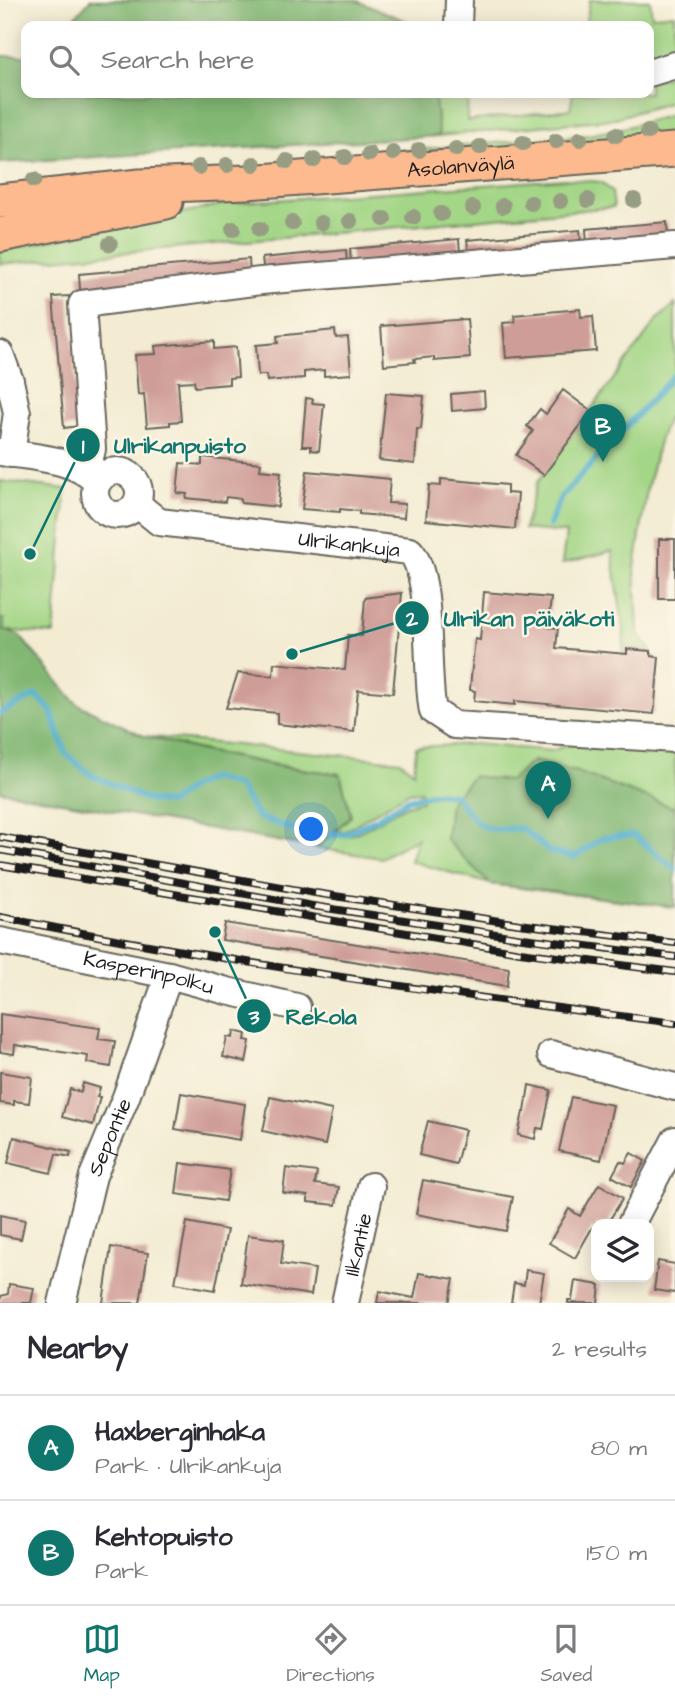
<!DOCTYPE html>
<html lang="en">
<head>
<meta charset="utf-8">
<style>
  :root { --surface:#fff; --page:#f7f7f7; --text:#2b2b33; --muted:#7c7c81; --line:#e1e1e2; --accent:#0f766e }
  body { margin:0; font-family:"Architects Daughter",sans-serif; background:var(--page); color:var(--text) }
  .controls { position:absolute; right:21px; bottom:21px; display:grid; overflow:hidden; border-radius:14px; box-shadow:0 4px 18px #0003 }
  .controls button { width:63px; height:63px; display:grid; place-items:center; padding:0; border:0; border-bottom:2px solid var(--line); background:var(--surface); color:var(--text); font:35px sans-serif }
  .you { position:absolute; left:312px; top:830px; width:24px; height:24px; margin:-18px; border:5px solid #fff; border-radius:50%; background:#1a73e8; box-shadow:0 0 0 10px #1a73e833 }
  .badge { display:grid; place-items:center; width:46px; height:46px; border-radius:50%; background:var(--accent); color:#fff; font-size:23px; font-weight:700 }
  .pin { position:absolute; translate:-50% -58px; filter:drop-shadow(0 2px 4px #0008) }
  .pin::after { content:''; position:absolute; top:37px; width:24px; height:21px; background:inherit; clip-path:polygon(0 0,100% 0,50% 100%) }
  .list { margin:0; padding:0; list-style:none }
  h2 { display:flex; justify-content:space-between; align-items:center; height:91px; margin:0; padding:0 28px; font-size:30px }
  h2 small { font-size:23px; font-weight:400; color:var(--muted) }
  .list li { display:grid; grid-template-columns:46px 1fr auto; gap:21px; align-items:center; box-sizing:border-box; height:105px; padding:0 28px; border-top:2px solid var(--line) }
  .list b { display:block; font-size:26px; white-space:nowrap }
  .list p { margin:0; font-size:23px; white-space:nowrap; color:var(--muted) }
  .list em { font-size:23px; font-style:normal; color:var(--muted) }
  .icon { flex:none; width:38px; height:38px; fill:none; stroke:currentColor; stroke-width:2; stroke-linecap:round; stroke-linejoin:round }
  .map { position:relative; flex:none; width:675px; height:1303px; overflow:hidden }
  .search { position:absolute; background:var(--surface); box-shadow:0 4px 18px #0003; left:21px; right:21px; top:21px; height:77px; display:flex; align-items:center; gap:18px; box-sizing:border-box; padding:0 24px; border-radius:14px; color:var(--muted); font-size:26px }
  .sheet { height:301px; background:var(--surface) }
  nav { display:flex; justify-content:space-around; align-items:center; box-sizing:border-box; height:98px; border-top:2px solid var(--line); background:var(--surface); font-size:19px; color:var(--muted) }
  nav a { display:grid; justify-items:center; gap:4px }
  nav .on { color:var(--accent) }
  .map>svg:first-child { display:block }
  .green { fill:#a3d686; stroke:#607951; stroke-width:2 }
  .forest { fill:#82b773; stroke:#4f6a48; stroke-width:2 }
  .lines { fill:none; stroke-linecap:round; stroke-linejoin:round }
  .stream { stroke:#4dadcc; stroke-width:6 }
  .building { fill:#cf9d97 }
  .minor-casing { stroke:#67655c; stroke-width:30 }
  .major-casing { stroke:#67655c; stroke-width:37 }
  .minor { stroke:#fff; stroke-width:26 }
  .major { stroke:#fcba8e; stroke-width:33 }
  .rail-casing { stroke:#1c1c1c; stroke-width:8 }
  .rail { stroke:#fcf5e5; stroke-width:5; stroke-dasharray:16; stroke-linecap:butt }
  .tree { fill:#979d83 }
  .labels { text-anchor:middle; dominant-baseline:central; stroke-width:5; stroke-linejoin:round; paint-order:stroke }
  .street-label { font-size:21px; fill:#1c1c1c; stroke:#fcf5e5 }
  .leader { fill:none; stroke:#0f766e; stroke-width:2.5 }
  .callout-dot { fill:#0f766e; stroke:#fcf5e5; stroke-width:2.5 }
  .mark-label { font-size:21px; text-anchor:middle; font-weight:bold; fill:#fff }
  .callout-label { font-size:23px; text-anchor:middle; font-weight:bold; fill:#0f766e; stroke:#fcf5e5; stroke-width:5; stroke-linejoin:round; paint-order:stroke }
</style>
</head>
<body>
<div class="map">
<svg width="675" height="1303" viewBox="0 0 675 1303">
  <rect width="100%" height="100%" fill="#fcf5e5"/>
  <filter id="ink" filterUnits="userSpaceOnUse"><feTurbulence type="fractalNoise" baseFrequency=".0143" numOctaves="2"/><feDisplacementMap in="SourceGraphic" scale="14" xChannelSelector="R" yChannelSelector="G"/><feConvolveMatrix kernelMatrix="1 2 1 2 8 2 1 2 1" color-interpolation-filters="sRGB"/></filter>
  <filter id="wash" filterUnits="userSpaceOnUse"><feTurbulence type="fractalNoise" baseFrequency=".00686" numOctaves="4" result="noise"/><feDisplacementMap in="SourceGraphic" scale="28" xChannelSelector="R" yChannelSelector="G"/><feGaussianBlur stdDeviation="1.57" result="paint"/><feColorMatrix in="noise" values="0 0 0 0 0 0 0 0 0 0 0 0 0 0 0 0 0 1.4 0 .05"/><feComposite in="paint" operator="in"/></filter>
  <g filter="url(#wash)">
    <rect width="100%" height="100%" fill="#f3ecd3"/>
    <!-- green -->
    <g class="green">
      <polygon points="590,0 650,0 652,16 674,14 675,51 649,60 649,26 585,26"/>
      <polygon points="675,75 675,101 611,119 439,136 434,93 468,93 467,121 570,109 573,93 649,93 649,81"/>
      <polygon points="675,114 675,135 376,161 380,153 588,135 627,127"/>
      <polygon points="566,179 601,182 612,192 614,207 0,264 0,251 230,203"/>
      <polygon points="675,304 675,401 659,441 647,489 635,568 638,632 651,651 628,649 627,654 623,654 624,632 612,551 562,564 566,533 524,529 537,483 657,320"/>
      <polygon points="0,481 66,489 54,634 3,630 4,619 0,619"/>
      <path d="M 144,736 L 400,761 L 414,772 L 416,747 L 475,744 L 552,751 L 568,744 L 675,754 L 675,907 L 490,884 L 410,861 L 417,838 L 381,858 L 316,848 L 330,836 C 364,842 390,805 422,801 L 421,791 L 409,792 L 343,832 L 336,830 L 351,816 L 340,774 C 273,766 209,753 144,736 Z"/>
    </g>
    <!-- forest -->
    <g class="forest">
      <polygon points="90,0 355,0 419,26 67,26"/>
      <polygon points="0,56 26,56 26,93 434,93 439,136 0,163"/>
      <polygon points="0,619 4,619 4,630 19,635 77,704 144,736 203,751 283,767 340,774 351,816 316,848 0,791"/>
      <polygon points="533,761 577,772 675,808 675,907 490,884 446,840 450,802 473,776 509,781"/>
    </g>
    <g class="lines">
      <!-- stream -->
      <g class="stream">
        <polyline points="549,525 561,497 675,374"/>
        <path d="M 0,713 L 36,695 L 51,711 L 66,754 L 91,775 L 150,801 L 171,803 L 191,787 L 212,778 L 238,786 L 258,817 L 298,831 L 343,835 L 376,819 L 408,799 L 437,793 L 455,795 C 481,829 478,831 521,828 L 550,852 L 574,857 L 603,838 L 634,835 L 675,869"/>
      </g>
    </g>
    <g id="blocks">
      <!-- building -->
      <g class="building">
        <polygon points="667,222 668,238 587,244 586,229"/>
        <polygon points="580,230 581,245 469,255 467,240"/>
        <polygon points="459,239 460,253 351,264 350,249"/>
        <polygon points="346,250 347,265 264,273 262,258"/>
        <polygon points="249,259 250,275 80,290 79,274"/>
        <polygon points="69,296 79,426 64,428 53,297"/>
        <polygon points="580,309 581,317 593,316 596,351 506,358 503,323 515,322 514,315"/>
        <polygon points="467,319 470,358 434,361 434,357 414,359 415,362 384,365 381,326"/>
        <polygon points="335,330 336,338 348,337 351,374 324,376 324,370 304,372 304,378 267,381 266,375 258,375 256,345 278,343 277,336"/>
        <polygon points="214,341 214,349 236,347 238,377 229,378 229,384 195,387 194,381 178,382 181,421 170,422 170,425 147,427 144,394 138,395 135,355 156,354 155,346"/>
        <polygon points="563,390 591,411 544,475 516,455 533,431 527,426 540,409 546,414"/>
        <polygon points="484,391 485,408 452,411 451,394"/>
        <polygon points="386,393 424,396 421,429 417,429 415,464 379,460"/>
        <polygon points="306,398 313,399 312,403 324,404 319,451 311,450 311,446 302,446"/>
        <polygon points="202,457 261,463 260,470 281,472 278,507 241,503 241,499 226,497 225,502 186,498 187,494 177,493 180,463 202,465"/>
        <polygon points="307,471 390,479 388,503 405,504 404,518 359,514 359,511 340,509 340,512 302,509"/>
        <polygon points="441,479 507,485 507,493 518,494 515,529 426,520 429,485 441,486"/>
        <rect x="659" y="539" width="16" height="60"/>
        <polygon points="484,592 551,598 548,627 558,628 556,648 627,654 627,649 651,651 651,656 659,657 654,714 515,701 515,705 474,701 475,691 470,690 471,677 475,639 480,640"/>
        <polygon points="402,593 393,693 358,690 354,732 277,724 277,713 226,708 238,673 273,676 274,663 345,670 348,635 362,636 365,598"/>
        <polygon points="225,923 509,968 507,986 222,940"/>
        <polygon points="0,1014 100,1028 98,1039 115,1041 111,1067 87,1063 88,1056 15,1045 14,1054 0,1052"/>
        <polygon points="234,1031 246,1034 245,1040 250,1041 246,1062 223,1057 227,1037 233,1038"/>
        <polygon points="0,1072 32,1077 29,1103 14,1101 14,1105 0,1103"/>
        <polygon points="83,1083 100,1088 97,1097 100,1097 93,1125 62,1117 70,1089 81,1092"/>
        <polygon points="529,1085 551,1090 543,1129 537,1128 535,1139 518,1135 523,1112 525,1112"/>
        <polygon points="181,1093 245,1104 240,1140 175,1129"/>
        <polygon points="270,1097 332,1110 325,1145 263,1131"/>
        <polygon points="571,1097 613,1105 601,1160 559,1151"/>
        <polygon points="428,1121 465,1130 456,1164 419,1155"/>
        <polygon points="14,1137 71,1152 70,1157 56,1154 51,1173 8,1163"/>
        <polygon points="631,1153 645,1161 631,1187 612,1176 620,1161 625,1163"/>
        <polygon points="180,1163 230,1170 225,1201 176,1194"/>
        <polygon points="286,1168 317,1172 315,1184 339,1187 336,1205 308,1202 308,1196 283,1193"/>
        <polygon points="423,1180 513,1197 506,1231 416,1214"/>
        <polygon points="599,1184 623,1198 607,1224 596,1224 596,1230 592,1228 575,1258 549,1243 569,1209 580,1216"/>
        <polygon points="0,1215 25,1220 21,1239 0,1235"/>
        <polygon points="187,1222 227,1230 215,1290 175,1283"/>
        <polygon points="248,1235 284,1240 281,1264 315,1269 311,1295 241,1284"/>
        <polygon points="111,1247 148,1253 140,1303 103,1303"/>
        <polygon points="658,1261 675,1264 675,1293 654,1290"/>
        <polygon points="526,1270 544,1273 539,1303 511,1303 514,1283 524,1285"/>
        <polygon points="419,1273 454,1279 449,1303 377,1303 379,1291 414,1298"/>
        <polygon points="575,1281 600,1285 598,1303 568,1303 568,1300 572,1300"/>
        <polygon points="9,1284 34,1288 31,1303 0,1303 1,1296 8,1294"/>
      </g>
    </g>
  </g>
  <g filter="url(#ink)">
    <use href="#blocks" fill-opacity="0" stroke="#67655c" stroke-width="2"/>
    <g class="lines">
      <!-- minor casing -->
      <g class="minor-casing">
        <g id="minor">
          <polyline points="458,26 459,0"/>
          <polyline points="649,73 675,65"/>
          <polyline points="0,354 10,381"/>
          <polyline points="0,381 10,381 17,413 11,454"/>
          <path d="M 0,452 C 32,457 74,458 97,482"/>
          <circle cx="117" cy="493" r="22"/>
          <polyline points="87,471 92,449 82,304 261,281 675,246"/>
          <path id="s1" d="M 137,504 L 159,522 L 410,551 C 434,576 425,674 433,711 L 454,725 L 675,739"/>
          <path id="s2" d="M 0,941 L 169,975 L 227,991 L 297,1007"/>
          <polyline points="551,1054 675,1087"/>
          <polyline points="631,1224 675,1140"/>
          <path id="s3" d="M 62,1303 L 93,1176 L 126,1097 L 169,975"/>
          <path id="s4" d="M 345,1303 L 371,1186"/>
        </g>
      </g>
      <!-- major casing -->
      <g class="major-casing">
        <g id="major">
          <path id="s5" d="M 0,201 L 140,186 L 247,182 L 675,150"/>
          <polyline points="0,235 166,202"/>
        </g>
      </g>
      <!-- minor -->
      <use href="#minor" class="minor"/>
      <!-- major -->
      <use href="#major" class="major"/>
      <!-- rail casing -->
      <g class="rail-casing">
        <g id="rail">
          <polyline points="0,837 315,893 519,924 675,943"/>
          <polyline points="0,850 313,906 523,938 675,957"/>
          <polyline points="0,865 520,952 675,972"/>
          <path d="M 0,917 C 223,962 449,995 675,1023"/>
        </g>
      </g>
      <!-- rail -->
      <use href="#rail" class="rail"/>
    </g>
    <!-- trees -->
    <g class="tree">
      <circle cx="648" cy="132" r="8"/>
      <circle cx="616" cy="135" r="8"/>
      <circle cx="580" cy="139" r="8"/>
      <circle cx="556" cy="141" r="8"/>
      <circle cx="523" cy="143" r="8"/>
      <circle cx="480" cy="147" r="8"/>
      <circle cx="456" cy="149" r="8"/>
      <circle cx="419" cy="150" r="8"/>
      <circle cx="393" cy="153" r="8"/>
      <circle cx="369" cy="154" r="8"/>
      <circle cx="345" cy="157" r="8"/>
      <circle cx="314" cy="160" r="8"/>
      <circle cx="287" cy="161" r="8"/>
      <circle cx="254" cy="164" r="8"/>
      <circle cx="227" cy="165" r="8"/>
      <circle cx="199" cy="167" r="8"/>
      <circle cx="34" cy="180" r="8"/>
      <circle cx="588" cy="200" r="8"/>
      <circle cx="634" cy="200" r="8"/>
      <circle cx="560" cy="201" r="8"/>
      <circle cx="531" cy="203" r="8"/>
      <circle cx="503" cy="206" r="8"/>
      <circle cx="473" cy="208" r="8"/>
      <circle cx="441" cy="214" r="8"/>
      <circle cx="413" cy="217" r="8"/>
      <circle cx="384" cy="219" r="8"/>
      <circle cx="350" cy="221" r="8"/>
      <circle cx="292" cy="223" r="8"/>
      <circle cx="321" cy="223" r="8"/>
      <circle cx="233" cy="229" r="8"/>
      <circle cx="260" cy="229" r="8"/>
      <circle cx="110" cy="244" r="8"/>
    </g>
  </g>
  <g class="labels">
    <!-- street labels -->
    <g class="street-label">
      <text stroke="none"><textPath href="#s5" startOffset="462">Asolanväylä</textPath></text>
      <text stroke="none"><textPath href="#s1" startOffset="220">Ulrikankuja</textPath></text>
      <text stroke="none"><textPath href="#s2" startOffset="152">Kasperinpolku</textPath></text>
      <text stroke="none"><textPath href="#s3" startOffset="173">Sepontie</textPath></text>
      <text stroke="none"><textPath href="#s4" startOffset="60">Ilkantie</textPath></text>
    </g>
  </g>
  <!-- callouts -->
  <path class="leader" d="M30 554L83 445M292 654L412 618M215 932L254 1016"/>
  <g class="callout-dot">
    <circle cx="30" cy="554" r="7"/>
    <circle cx="292" cy="654" r="7"/>
    <circle cx="215" cy="932" r="7"/>
    <circle cx="83" cy="445" r="18"/>
    <circle cx="412" cy="618" r="18"/>
    <circle cx="254" cy="1016" r="18"/>
  </g>
  <g class="mark-label">
    <text x="83" y="453">1</text>
    <text x="412" y="626">2</text>
    <text x="254" y="1024">3</text>
  </g>
  <g class="callout-label">
    <text x="180" y="453">Ulrikanpuisto</text>
    <text x="529" y="626">Ulrikan päiväkoti</text>
    <text x="321" y="1024">Rekola</text>
  </g>
</svg>
<div class="controls">
<button><svg class="icon" aria-label="layers" viewBox="0 0 24 24"><path d="M12 4l9 5-9 5-9-5zM3 14l9 5 9-5"/></svg></button>
</div>
<div class="you"></div>
<div class="pin badge" style="left:548px;top:819px">A</div>
<div class="pin badge" style="left:603px;top:462px">B</div>
<div class="search"><svg class="icon" aria-label="search" viewBox="0 0 24 24"><circle cx="10" cy="10" r="6"/><path d="M15 15l6 6"/></svg>Search here</div>
</div>
<section class="sheet">
<h2>Nearby<small>2 results</small></h2>
<ul class="list">
<li><span class="badge">A</span><div><b>Haxberginhaka</b><p>Park · Ulrikankuja</p></div><em>80 m</em></li>
<li><span class="badge">B</span><div><b>Kehtopuisto</b><p>Park</p></div><em>150 m</em></li>
</ul>
</section>
<nav>
<a class="on"><svg class="icon" aria-label="map" viewBox="0 0 24 24"><path d="M3 6l6-2 6 2 6-2v14l-6 2-6-2-6 2zM9 4v14M15 6v14"/></svg>Map</a>
<a><svg class="icon" aria-label="directions" viewBox="0 0 24 24"><path d="M12 3l9 9-9 9-9-9zM9 14v-3h6M13 9l2 2-2 2"/></svg>Directions</a>
<a><svg class="icon" aria-label="saved" viewBox="0 0 24 24"><path d="M7 4h10v16l-5-4-5 4z"/></svg>Saved</a>
</nav>
</body>
</html>
